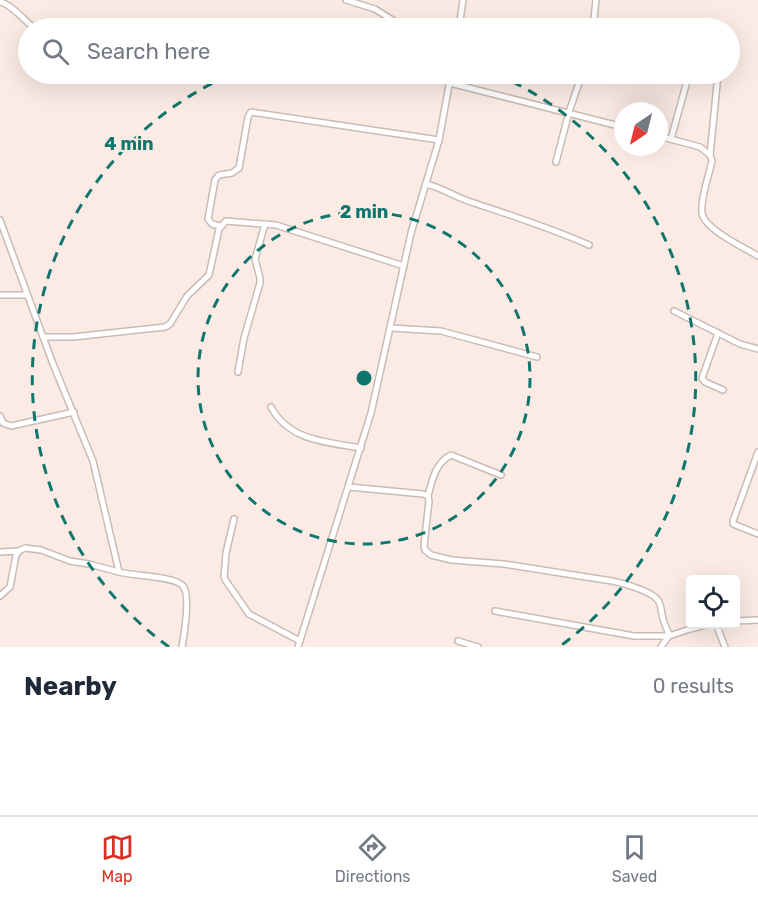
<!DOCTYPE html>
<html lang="en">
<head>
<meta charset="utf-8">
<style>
  :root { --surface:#fff; --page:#f6f6f7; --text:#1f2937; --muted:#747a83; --line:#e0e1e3; --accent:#d93025 }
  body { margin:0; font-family:Rubik,sans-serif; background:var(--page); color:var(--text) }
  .controls { position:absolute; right:18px; bottom:18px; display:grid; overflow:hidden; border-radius:6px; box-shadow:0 6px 24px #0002 }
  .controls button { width:54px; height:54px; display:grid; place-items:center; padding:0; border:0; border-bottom:2px solid var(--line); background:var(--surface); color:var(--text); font:30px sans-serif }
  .compass { position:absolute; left:614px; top:102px; width:54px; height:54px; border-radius:50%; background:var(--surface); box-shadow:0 6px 24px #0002; rotate:215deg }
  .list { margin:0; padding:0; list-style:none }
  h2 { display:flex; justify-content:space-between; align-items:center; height:78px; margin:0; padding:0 24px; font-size:26px }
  h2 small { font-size:20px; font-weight:400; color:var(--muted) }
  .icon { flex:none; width:33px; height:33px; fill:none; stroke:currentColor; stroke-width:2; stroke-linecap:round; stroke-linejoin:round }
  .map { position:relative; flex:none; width:758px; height:647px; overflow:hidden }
  .search { position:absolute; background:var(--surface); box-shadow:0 6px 24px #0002; left:18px; right:18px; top:18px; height:66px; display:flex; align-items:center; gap:15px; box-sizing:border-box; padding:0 21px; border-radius:33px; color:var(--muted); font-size:22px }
  .sheet { height:168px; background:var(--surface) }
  nav { display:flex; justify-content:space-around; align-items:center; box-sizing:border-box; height:84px; border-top:2px solid var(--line); background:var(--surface); font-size:16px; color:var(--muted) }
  nav a { display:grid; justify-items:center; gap:3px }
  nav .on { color:var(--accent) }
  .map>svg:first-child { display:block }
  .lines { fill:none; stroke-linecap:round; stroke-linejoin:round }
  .street-casing { stroke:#cabbb4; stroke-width:8 }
  .street { stroke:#fff; stroke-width:5 }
  .ring { fill:none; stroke:#0f766e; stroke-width:3; stroke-dasharray:10 8 }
  .centre { fill:#0f766e; stroke:#fbebe4; stroke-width:3 }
  .ring-label { font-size:18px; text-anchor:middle; font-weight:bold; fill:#0f766e; stroke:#fbebe4; stroke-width:4.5; stroke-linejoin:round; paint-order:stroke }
</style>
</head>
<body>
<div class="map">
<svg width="758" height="647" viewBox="0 0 758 647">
  <rect width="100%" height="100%" fill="#fbebe4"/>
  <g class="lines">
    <!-- street casing -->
    <g class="street-casing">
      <g id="street">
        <polyline points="346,0 375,9 405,28"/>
        <path d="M 0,2 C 10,3 25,21 34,28"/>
        <polyline points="459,28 463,0"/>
        <polyline points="593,28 596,0"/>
        <polyline points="450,83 623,127"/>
        <path d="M 659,136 L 700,147 L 710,155 L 712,161 C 709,175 700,200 702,213 C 704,229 745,248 758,256"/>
        <polyline points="671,139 689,74"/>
        <polyline points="710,155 718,74"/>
        <polyline points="556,162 569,112 582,74"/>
        <path d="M 426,184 C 443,188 457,198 474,203 C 513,216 551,228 589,245"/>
        <path d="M 0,220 L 53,364 L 93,461 L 119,572 C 133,576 175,576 183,586 C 191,595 184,635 182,647"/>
        <polyline points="220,226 212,224 208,219 215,180 219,175 232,173 239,168 248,117 251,112 439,140"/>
        <polyline points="0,295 27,295"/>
        <polyline points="674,311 740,344 758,349"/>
        <polyline points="391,328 441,331 537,357"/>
        <polyline points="718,333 702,378 705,382 723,390"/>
        <polyline points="43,337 73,337 165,327 170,324 187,296 209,275 219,229 226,221 276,225 404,266"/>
        <polyline points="238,372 244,338 260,283 260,278 255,259 265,224"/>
        <path d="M 271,407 C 289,441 327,442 361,448"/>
        <polyline points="0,416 3,423 11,426 74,412"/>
        <polyline points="758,452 733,521 733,524 758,534"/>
        <path d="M 349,487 L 423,494 L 428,496 L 429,501 L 424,546 L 425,550 L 431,555 L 452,560 L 504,564 L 612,581 C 623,583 650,591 657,599 C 662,604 661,615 664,622 C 670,639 672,631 661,647"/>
        <path d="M 428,496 C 432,481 435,463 451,455 L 501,475"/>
        <polyline points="234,519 226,553 224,577 226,581 249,614 300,641"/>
        <polyline points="0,552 19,551"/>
        <polyline points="0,596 10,587 16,555 19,551 25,548 41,550 70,561 89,564 119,572"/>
        <polyline points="495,611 634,636 669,636 690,629 710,624"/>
        <polyline points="736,621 758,620"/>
        <polyline points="716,624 725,647"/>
        <polyline points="458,641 478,647"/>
        <polyline points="298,647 371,413 411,233 439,140 451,74"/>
      </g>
    </g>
    <!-- street -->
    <use href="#street" class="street"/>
  </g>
  <!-- distance rings -->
  <g class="ring">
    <circle cx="364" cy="378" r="166"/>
    <path d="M169 647A332 332 0 0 1 232 74M496 74A332 332 0 0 1 559 647"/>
  </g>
  <circle cx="364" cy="378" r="9" class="centre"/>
  <g class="ring-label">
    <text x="129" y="150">4 min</text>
    <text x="364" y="218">2 min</text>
  </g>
</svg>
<div class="controls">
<button><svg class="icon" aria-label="locate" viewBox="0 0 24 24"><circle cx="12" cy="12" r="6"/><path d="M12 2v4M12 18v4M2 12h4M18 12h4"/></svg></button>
</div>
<svg class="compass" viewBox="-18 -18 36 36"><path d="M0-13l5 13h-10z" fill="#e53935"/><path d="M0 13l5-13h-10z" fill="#747a83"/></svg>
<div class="search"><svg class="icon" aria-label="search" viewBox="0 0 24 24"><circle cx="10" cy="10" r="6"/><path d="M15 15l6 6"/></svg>Search here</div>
</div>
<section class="sheet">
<h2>Nearby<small>0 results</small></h2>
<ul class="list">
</ul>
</section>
<nav>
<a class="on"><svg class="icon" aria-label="map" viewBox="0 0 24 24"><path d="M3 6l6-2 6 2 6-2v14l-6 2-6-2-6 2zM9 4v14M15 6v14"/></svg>Map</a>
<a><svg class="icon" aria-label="directions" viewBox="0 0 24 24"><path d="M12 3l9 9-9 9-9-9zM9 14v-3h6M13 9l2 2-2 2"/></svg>Directions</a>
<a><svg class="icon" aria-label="saved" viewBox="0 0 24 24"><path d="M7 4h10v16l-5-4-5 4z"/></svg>Saved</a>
</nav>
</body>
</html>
